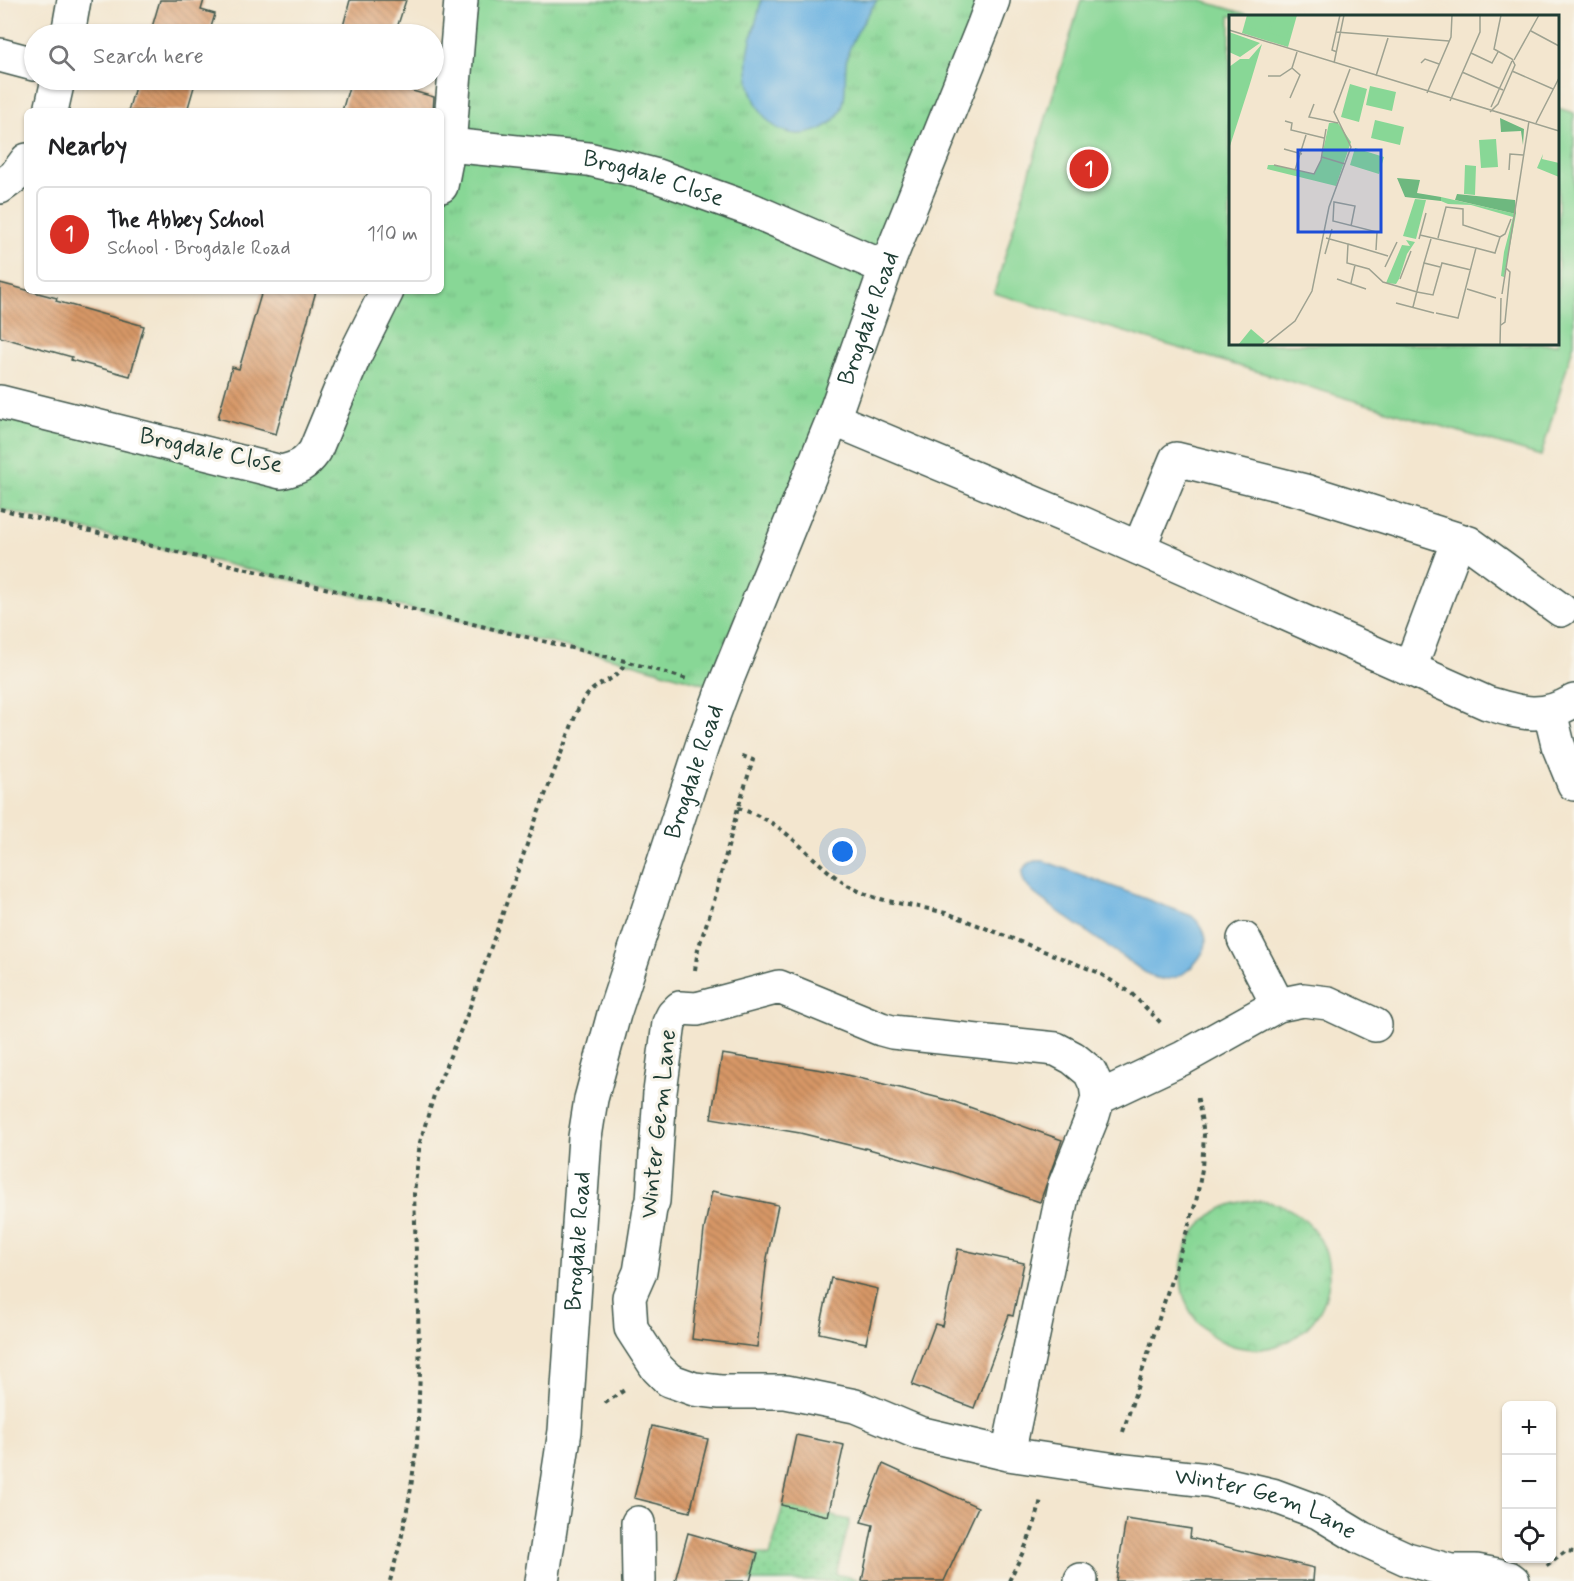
<!DOCTYPE html>
<html lang="en">
<head>
<meta charset="utf-8">
<style>
  :root { --surface:#fff; --page:#f2f2f2; --text:#202124; --muted:#757577; --line:#e0e0e0; --accent:#d93025 }
  body { margin:0; font-family:Mynerve,sans-serif; background:var(--page); color:var(--text) }
  .controls { position:absolute; right:18px; bottom:18px; display:grid; overflow:hidden; border-radius:9px; box-shadow:0 2px 4px #0004 }
  .controls button { width:54px; height:54px; display:grid; place-items:center; padding:0; border:0; border-bottom:2px solid var(--line); background:var(--surface); color:var(--text); font:30px sans-serif }
  .you { position:absolute; left:843px; top:852px; width:21px; height:21px; margin:-15px; border:4px solid #fff; border-radius:50%; background:#1a73e8; box-shadow:0 0 0 9px #1a73e833 }
  .badge { display:grid; place-items:center; width:39px; height:39px; border-radius:50%; background:var(--accent); color:#fff; font-size:20px; font-weight:700 }
  .pin { position:absolute; translate:-50% -50%; border:3px solid #fff; box-shadow:0 2px 6px #0006 }
  .list { margin:0; padding:0; list-style:none }
  h2 { display:flex; justify-content:space-between; align-items:center; height:78px; margin:0; padding:0 24px; font-size:26px }
  h2 small { font-size:20px; font-weight:400; color:var(--muted) }
  .list li { display:grid; grid-template-columns:39px 1fr auto; gap:18px; align-items:center; box-sizing:border-box; height:96px; margin:0 12px 12px; padding:0 12px; border:2px solid var(--line); border-radius:9px }
  .list b { display:block; font-size:22px; white-space:nowrap }
  .list p { margin:0; font-size:20px; white-space:nowrap; color:var(--muted) }
  .list em { font-size:20px; font-style:normal; color:var(--muted) }
  .icon { flex:none; width:33px; height:33px; fill:none; stroke:currentColor; stroke-width:2; stroke-linecap:round; stroke-linejoin:round }
  .map { position:relative; flex:none; width:1574px; height:1581px; overflow:hidden }
  .search { position:absolute; background:var(--surface); box-shadow:0 2px 4px #0004; left:24px; top:24px; width:420px; height:66px; display:flex; align-items:center; gap:15px; box-sizing:border-box; padding:0 21px; border-radius:33px; color:var(--muted); font-size:22px }
  .panel { position:absolute; background:var(--surface); box-shadow:0 2px 4px #0004; left:24px; top:108px; width:420px; height:186px; border-radius:9px }
  .map>svg:first-child { display:block }
  .grass { fill:url(#grass-tufts); stroke:#548a65; stroke-width:1.5 }
  .park { fill:url(#park-crowns); stroke:#548a65; stroke-width:1.5 }
  .garden { fill:url(#garden-dots); stroke:#548a65; stroke-width:1.5 }
  .pitch { fill:#88d796; stroke:#548a65; stroke-width:1.5 }
  .water { fill:#6ab2e1; stroke:#44788a; stroke-width:1.5 }
  .building { fill:url(#building-back-hatch) }
  .lines { fill:none; stroke-linecap:round; stroke-linejoin:round }
  .minor-casing { stroke:#3f564b; stroke-width:36 }
  .path { stroke:#3f564b; stroke-width:4; stroke-dasharray:4.5 4.5; stroke-linecap:butt }
  .minor { stroke:#fff; stroke-width:33 }
  .labels { text-anchor:middle; dominant-baseline:central; stroke-width:6; stroke-linejoin:round; paint-order:stroke }
  .street-label { font-size:24px; fill:#1f3d34; stroke:#f7f3e8 }
  .inset-road { fill:none; stroke:#9ea291; stroke-width:1.5 }
  .view { fill:#1d4ed8; fill-opacity:0.15; stroke:#1d4ed8; stroke-width:3 }
  .inset-edge { fill:none; stroke:#1f3d34; stroke-width:3 }
</style>
</head>
<body>
<div class="map">
<svg width="1574" height="1581" viewBox="0 0 1574 1581">
  <defs>
    <pattern id="grass-tufts" width="24" height="20" patternUnits="userSpaceOnUse" patternTransform="scale(1.5)"><rect width="24" height="20" fill="#88d796"/><path d="M3 7l-1-3M5 7V3M7 7l1-3M15 17l-1-3M17 17v-4M19 17l1-3" fill="none" stroke="#75b982"/></pattern>
    <pattern id="park-crowns" width="20" height="18" patternUnits="userSpaceOnUse" patternTransform="scale(1.5)"><rect width="20" height="18" fill="#88d796"/><path d="M2 6a3 3 0 1 1 6 0M12 15a3 3 0 1 1 6 0" fill="none" stroke="#75b982"/></pattern>
    <pattern id="garden-dots" width="8" height="8" patternUnits="userSpaceOnUse" patternTransform="scale(1.5)"><rect width="8" height="8" fill="#88d796"/><path d="M2 2h.1M6 6h.1" fill="none" stroke="#75b982" stroke-width="1.8" stroke-linecap="round"/></pattern>
    <pattern id="building-back-hatch" width="6" height="6" patternUnits="userSpaceOnUse" patternTransform="scale(1.5)"><rect width="6" height="6" fill="#d79766"/><path d="M-1 5l2 2M0 0l6 6M5-1l2 2" fill="none" stroke="#ae7c55"/></pattern>
  </defs>
  <rect width="100%" height="100%" fill="#f7f3e8"/>
  <filter id="ink" filterUnits="userSpaceOnUse"><feTurbulence type="fractalNoise" baseFrequency=".0167" numOctaves="2"/><feDisplacementMap in="SourceGraphic" scale="12" xChannelSelector="R" yChannelSelector="G"/><feConvolveMatrix kernelMatrix="1 2 1 2 8 2 1 2 1" color-interpolation-filters="sRGB"/></filter>
  <filter id="wash" filterUnits="userSpaceOnUse"><feTurbulence type="fractalNoise" baseFrequency=".008" numOctaves="4" result="noise"/><feDisplacementMap in="SourceGraphic" scale="24" xChannelSelector="R" yChannelSelector="G"/><feGaussianBlur stdDeviation="1.35" result="paint"/><feColorMatrix in="noise" values="0 0 0 0 0 0 0 0 0 0 0 0 0 0 0 0 0 1.4 0 .05"/><feComposite in="paint" operator="in"/></filter>
  <g filter="url(#wash)">
    <rect width="100%" height="100%" fill="#f3e6cf"/>
    <!-- grass -->
    <polygon class="grass" points="461,0 993,0 708,685 625,661 0,509 0,402 294,469 387,291 441,291 441,186"/>
    <!-- park -->
    <circle class="park" cx="1255" cy="1275" r="74"/>
    <!-- garden -->
    <polygon class="garden" points="783,1505 850,1520 836,1574 862,1580 862,1581 750,1581 758,1553 770,1556"/>
    <!-- pitch -->
    <polygon class="pitch" points="1081,0 1199,0 1253,16 1230,16 1230,344 1558,344 1558,108 1574,113 1574,343 1541,456 994,293"/>
    <!-- water -->
    <g class="water">
      <path d="M 761,0 L 877,0 C 866,18 852,37 847,57 C 843,76 849,99 838,115 C 829,128 813,134 798,134 C 762,133 745,89 748,58 C 749,38 758,20 761,0 Z"/>
      <path d="M 1035,861 L 1044,861 L 1192,916 C 1202,925 1211,939 1203,952 C 1196,964 1182,979 1167,979 C 1163,979 1158,979 1154,977 C 1143,973 1133,963 1123,957 C 1100,941 1077,925 1055,909 C 1045,901 1030,893 1024,881 C 1019,871 1025,864 1035,861 Z"/>
    </g>
    <g id="blocks">
      <!-- building -->
      <g class="building">
        <polygon points="160,0 204,0 201,10 215,14 209,34 150,34"/>
        <polygon points="350,0 406,0 395,34 341,34"/>
        <polygon points="137,80 196,80 187,111 128,111"/>
        <polygon points="351,80 374,80 434,97 433,111 342,111"/>
        <polygon points="0,283 57,298 56,301 144,326 130,376 71,360 72,357 0,337"/>
        <polygon points="262,291 316,291 276,434 218,418 232,367 239,369"/>
        <polygon points="722,1054 834,1072 900,1088 955,1102 1062,1140 1040,1202 952,1172 865,1148 865,1149 800,1133 711,1118"/>
        <polygon points="712,1191 778,1205 767,1258 757,1347 692,1339 704,1230"/>
        <polygon points="958,1249 1024,1263 1013,1316 1009,1315 974,1408 912,1385 935,1324 942,1326"/>
        <polygon points="831,1278 878,1289 866,1343 819,1333"/>
        <polygon points="652,1426 708,1439 690,1512 634,1498"/>
        <polygon points="796,1435 844,1445 828,1516 781,1505"/>
        <polygon points="883,1464 978,1507 944,1581 862,1581 873,1525 861,1522"/>
        <polygon points="1126,1519 1191,1529 1190,1538 1314,1568 1313,1581 1116,1581"/>
        <polygon points="688,1533 758,1553 750,1581 675,1581"/>
      </g>
    </g>
  </g>
  <g filter="url(#ink)">
    <use href="#blocks" fill-opacity="0" stroke="#3f564b" stroke-width="1.5"/>
    <g class="lines">
      <!-- minor casing -->
      <g class="minor-casing">
        <g id="minor">
          <polyline points="68,34 74,0"/>
          <polyline points="0,55 34,64"/>
          <polyline points="51,111 58,80"/>
          <path id="s1" d="M 449,145 L 588,159 L 627,168 L 657,176 L 752,210 L 886,268"/>
          <polyline points="441,186 449,145 461,0"/>
          <polyline points="0,187 15,176 27,160"/>
          <path d="M 0,402 L 281,472 C 298,468 305,465 315,451 L 354,357 L 387,291"/>
          <path d="M 833,419 L 1084,524 L 1487,703 C 1521,713 1541,720 1574,701"/>
          <polyline points="1139,548 1176,459 1305,491 1469,543 1561,610"/>
          <polyline points="1410,668 1458,540"/>
          <polyline points="1550,712 1558,745 1574,784"/>
          <polyline points="1244,939 1278,1005"/>
          <polyline points="1098,1098 1183,1058 1278,1005 1303,1000 1328,1003 1375,1025"/>
          <path id="s2" d="M 1008,1454 L 1064,1187 L 1093,1115 L 1098,1098 L 1096,1085 L 1090,1072 L 1073,1058 L 1056,1049 L 892,1032 L 881,1029 L 779,987 L 697,1009 L 680,1008 L 673,1015 L 669,1023 L 660,1092 L 653,1201 L 650,1209 L 640,1272 L 629,1297 L 631,1328 L 657,1368 L 669,1380 L 694,1389 L 720,1392 L 786,1392 L 855,1406 L 919,1433 L 1008,1454 L 1116,1470 L 1208,1480 L 1272,1495 L 1318,1512 L 1361,1538 L 1407,1559 L 1451,1571 L 1476,1571 L 1497,1575 L 1509,1578 L 1513,1581"/>
          <polyline points="638,1523 639,1581"/>
          <path id="s3" d="M 542,1581 L 565,1431 L 585,1137 L 591,1099 L 614,1014 L 704,740 L 723,689 L 833,419 L 886,268 L 983,27 L 993,0"/>
          <polyline points="1081,1581 1081,1580"/>
        </g>
      </g>
      <!-- path -->
      <g class="path">
        <polyline points="0,509 625,661 687,679"/>
        <path d="M 738,808 C 753,813 767,819 779,828 C 804,846 824,872 851,887 C 882,905 919,904 952,915 L 1097,972 L 1130,992 L 1162,1024"/>
        <polyline points="695,970 698,949 714,901 738,808 753,760 740,755"/>
        <polyline points="605,1403 626,1389"/>
        <polyline points="1123,1432 1196,1202 1202,1169 1204,1134 1197,1095"/>
        <polyline points="1547,1566 1566,1551 1574,1552"/>
        <path d="M 390,1581 L 401,1540 L 410,1494 L 417,1444 L 420,1372 L 414,1193 L 420,1142 L 435,1092 L 467,1015 L 536,819 L 578,709 C 582,702 586,695 593,689 C 606,679 620,679 625,661"/>
        <path d="M 1009,1581 C 1022,1554 1036,1528 1041,1498"/>
      </g>
      <!-- minor -->
      <use href="#minor" class="minor"/>
    </g>
  </g>
  <g class="labels">
    <!-- street labels -->
    <g class="street-label">
      <text stroke="none"><textPath href="#s1" startOffset="208">Brogdale Close</textPath></text>
      <text stroke="none"><textPath href="#s3" startOffset="1314">Brogdale Road</textPath></text>
      <text transform="translate(211 451) rotate(12)">Brogdale Close</text>
      <text stroke="none"><textPath href="#s3" startOffset="828">Brogdale Road</textPath></text>
      <text transform="translate(659 1124) rotate(-84)">Winter Gem Lane</text>
      <text stroke="none"><textPath href="#s3" startOffset="342">Brogdale Road</textPath></text>
      <text stroke="none"><textPath href="#s2" startOffset="1832">Winter Gem Lane</textPath></text>
    </g>
  </g>
  <!-- overview -->
  <g transform="translate(1229 15)">
    <rect width="330" height="330" fill="#f3e6cf"/>
    <path d="M 0,17 L 31,28 L 11,42 L 0,37 ZM 33,29 L 20,72 L 0,134 L 0,52 L 11,44 L 20,44 ZM 100,108 L 109,108 L 122,127 L 107,171 L 38,154 L 39,150 L 45,150 L 85,159 L 92,145 ZM 314,139 L 313,144 L 330,148 L 330,162 L 308,153 ZM 212,182 L 287,199 L 275,262 L 272,261 L 275,237 L 284,202 L 242,190 L 219,189 L 212,186 ZM 186,184 L 197,185 L 187,224 L 174,221 ZM 177,225 L 186,227 L 178,239 L 170,264 L 167,269 L 157,268 L 173,230 L 181,231 ZM 22,314 L 36,326 L 32,330 L 9,330 Z" fill="#88d796"/>
    <path d="M 271,103 L 295,114 L 294,130 L 292,116 L 272,117 ZM 168,163 L 191,165 L 188,178 L 212,182 L 212,186 L 176,182 ZM 228,179 L 286,185 L 287,199 L 226,185 Z" fill="#6eb87f"/>
    <path d="M 18,0 L 68,0 L 59,32 L 13,18 Z" fill="#88d796"/>
    <path d="M 23,0 L 43,0 L 39,18 L 20,12 ZM 46,0 L 64,0 L 57,23 L 41,18 ZM 121,69 L 138,74 L 130,107 L 112,102 ZM 141,71 L 167,77 L 163,96 L 137,90 ZM 146,105 L 175,112 L 171,130 L 142,123 ZM 267,124 L 269,152 L 252,153 L 250,125 ZM 126,133 L 155,142 L 150,159 L 121,150 ZM 236,150 L 247,151 L 246,180 L 235,179 Z" fill="#88d796"/>
    <path class="inset-road" d="M 0,15 L 330,116M 302,16 L 330,31M 107,17 L 220,26M 108,37 L 103,35 L 111,0M 242,38 L 263,48 L 269,37M 285,45 L 310,0M 105,48 L 115,0M 192,48 L 196,44 L 210,49M 283,56 L 324,74M 233,57 L 274,75M 39,61 L 51,61 L 63,53 L 68,37M 147,61 L 159,23M 198,78 L 222,22 L 223,0M 61,83 L 71,60 L 63,53M 221,86 L 251,17 L 251,0M 85,89 L 80,102 L 109,108M 262,92 L 283,46M 261,97 L 269,89 L 286,50 L 283,44 L 265,34 L 272,0M 56,106 L 63,108 L 62,115 L 95,123M 307,108 L 330,63M 55,134 L 73,139M 93,142 L 116,149M 45,150 L 85,159 L 92,145 L 97,114M 66,155 L 77,120M 280,155 L 281,139 L 294,140M 122,211 L 126,191 L 105,187 L 104,206 L 148,217 L 147,235M 191,220 L 247,233 L 229,303 L 207,298M 271,222 L 276,219 L 282,204M 97,223 L 119,229 L 118,248 L 140,254 L 154,267 L 188,277 L 204,280 L 213,248 L 242,255M 209,223 L 217,192 L 234,194 L 234,210 L 271,222 L 266,238 L 247,233M 190,224 L 197,198M 119,229 L 159,241M 96,239 L 103,214M 195,248 L 202,224M 156,252 L 168,227M 108,264 L 137,274M 171,264 L 182,236M 122,268 L 126,250M 238,274 L 267,283M 273,279 L 300,106M 167,288 L 205,298M 184,292 L 195,248 L 211,252M 272,310 L 276,307 L 281,257 L 277,253M 36,330 L 66,306 L 83,276 L 100,192 L 122,132 L 105,97 L 121,54M 271,330 L 272,283"/>
    <path class="view" d="M 69,135 L 152,135 L 152,217 L 69,217 Z"/>
    <rect width="330" height="330" class="inset-edge"/>
  </g>
</svg>
<div class="controls">
<button>+</button>
<button>−</button>
<button><svg class="icon" aria-label="locate" viewBox="0 0 24 24"><circle cx="12" cy="12" r="6"/><path d="M12 2v4M12 18v4M2 12h4M18 12h4"/></svg></button>
</div>
<div class="you"></div>
<div class="pin badge" style="left:1089px;top:169px">1</div>
<div class="search"><svg class="icon" aria-label="search" viewBox="0 0 24 24"><circle cx="10" cy="10" r="6"/><path d="M15 15l6 6"/></svg>Search here</div>
<section class="panel">
<h2>Nearby<small></small></h2>
<ul class="list">
<li><span class="badge">1</span><div><b>The Abbey School</b><p>School · Brogdale Road</p></div><em>110 m</em></li>
</ul>
</section>
</div>
</body>
</html>
